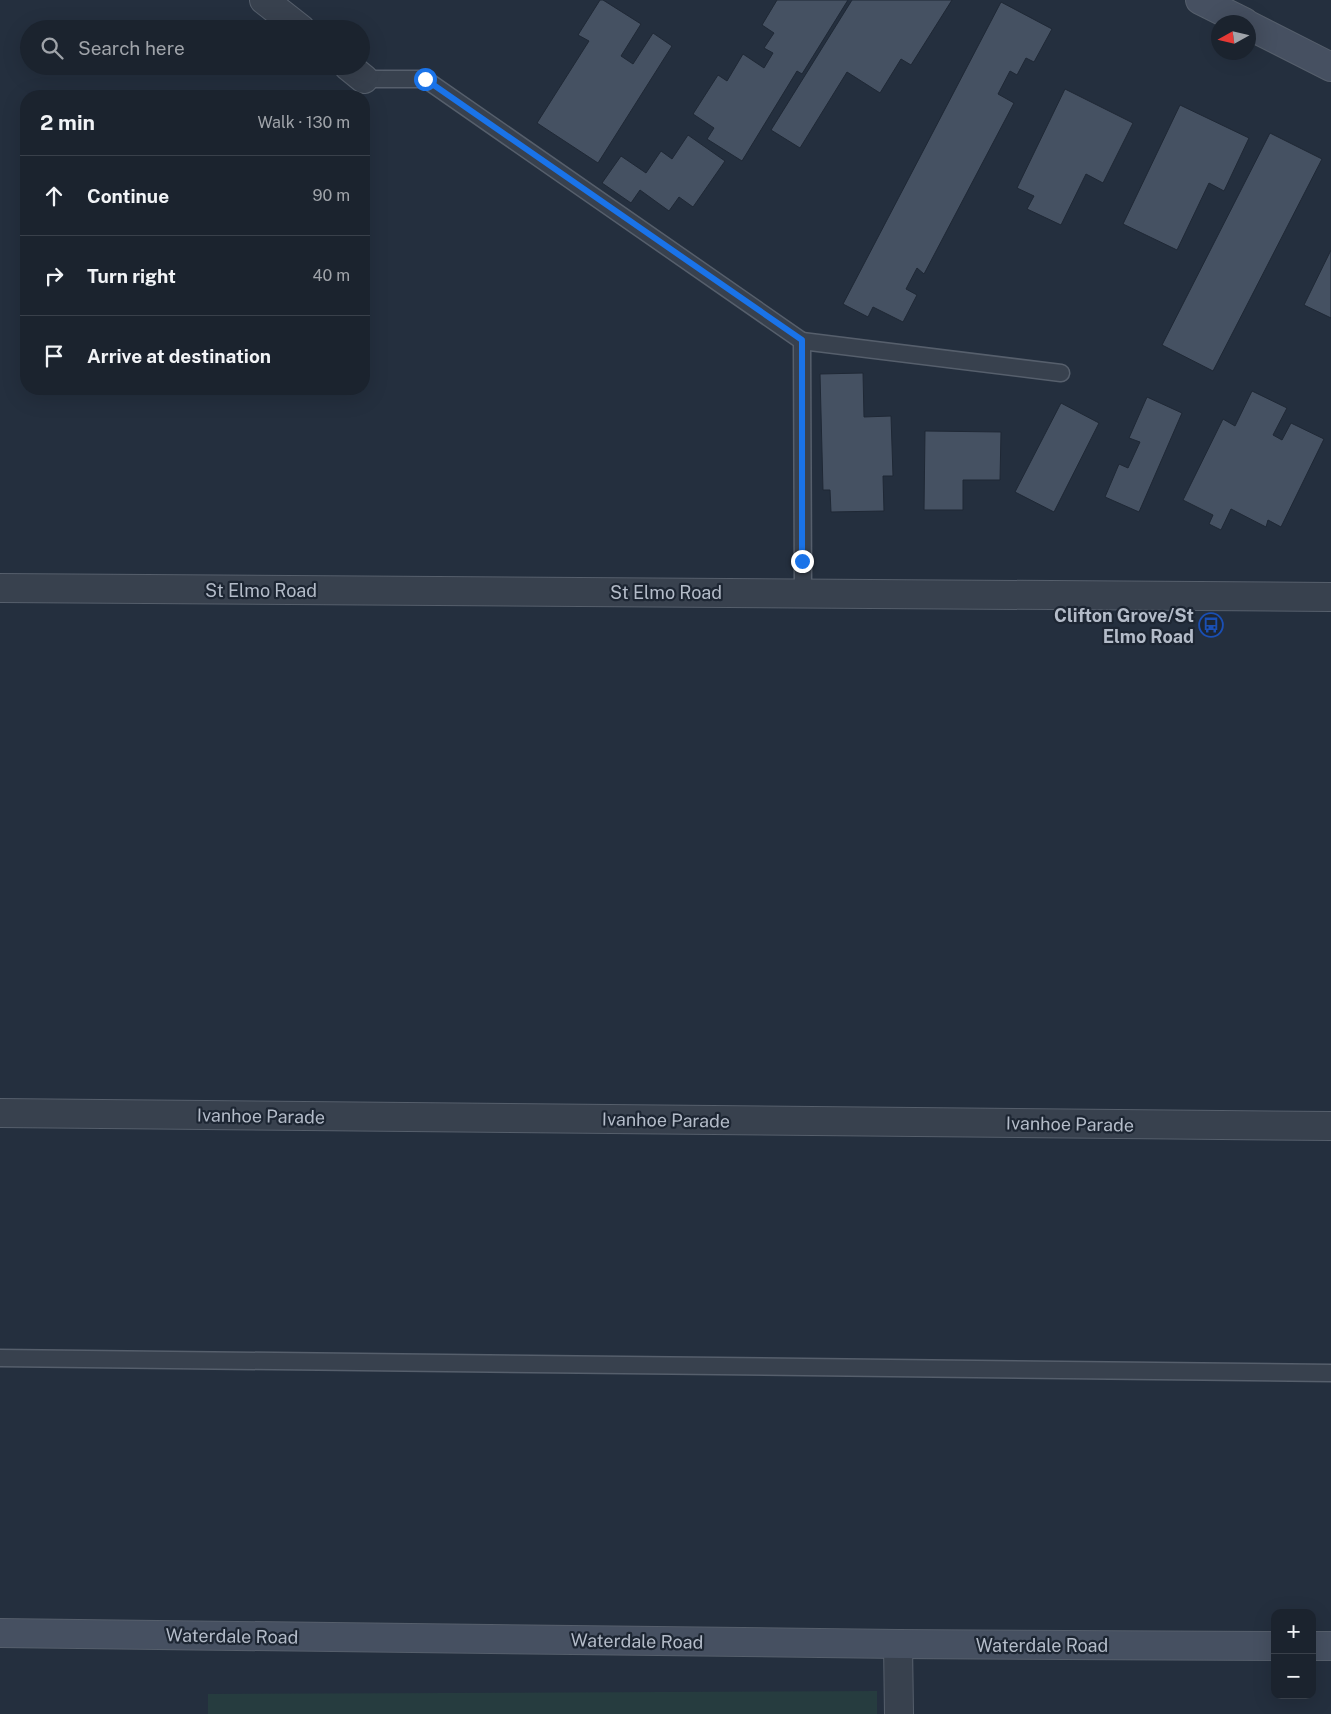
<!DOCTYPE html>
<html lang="en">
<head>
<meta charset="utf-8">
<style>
  :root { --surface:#1b232e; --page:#282f3a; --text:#f1f3f6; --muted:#a0a4aa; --line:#39404a }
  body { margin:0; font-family:"Public Sans",sans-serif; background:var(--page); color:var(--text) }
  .controls { position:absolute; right:15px; bottom:15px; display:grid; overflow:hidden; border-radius:10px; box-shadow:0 5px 20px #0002 }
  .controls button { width:45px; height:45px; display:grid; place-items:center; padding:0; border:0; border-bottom:1px solid var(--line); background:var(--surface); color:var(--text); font:25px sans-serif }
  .compass { position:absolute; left:1211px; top:15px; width:45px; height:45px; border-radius:50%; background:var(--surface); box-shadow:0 5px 20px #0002; rotate:262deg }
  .stop { position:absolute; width:15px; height:15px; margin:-11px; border:4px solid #1a73e8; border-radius:50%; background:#fff }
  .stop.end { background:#1a73e8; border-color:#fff; box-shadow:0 1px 5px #0008 }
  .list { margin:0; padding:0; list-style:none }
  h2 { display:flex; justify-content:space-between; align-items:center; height:65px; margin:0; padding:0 20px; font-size:21px }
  h2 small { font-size:16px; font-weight:400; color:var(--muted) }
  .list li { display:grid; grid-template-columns:32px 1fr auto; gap:15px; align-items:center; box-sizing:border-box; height:80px; padding:0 20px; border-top:1px solid var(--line) }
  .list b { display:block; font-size:19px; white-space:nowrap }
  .list em { font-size:16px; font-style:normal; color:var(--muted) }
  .icon { flex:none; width:28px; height:28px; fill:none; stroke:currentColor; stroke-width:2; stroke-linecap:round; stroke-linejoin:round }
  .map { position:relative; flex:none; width:1331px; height:1714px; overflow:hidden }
  .search { position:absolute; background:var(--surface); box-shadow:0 5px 20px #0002; left:20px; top:20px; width:350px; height:55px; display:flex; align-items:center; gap:12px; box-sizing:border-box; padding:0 18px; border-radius:28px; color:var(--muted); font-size:19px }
  .panel { position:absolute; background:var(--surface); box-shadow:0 5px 20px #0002; left:20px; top:90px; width:350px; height:305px; border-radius:20px }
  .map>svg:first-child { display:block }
  .green { fill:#263c3f }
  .building { fill:#455162; stroke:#1f2835 }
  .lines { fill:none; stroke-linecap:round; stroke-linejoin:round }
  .lane-casing { stroke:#565f6c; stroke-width:19 }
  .street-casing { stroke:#565f6c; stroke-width:30 }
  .secondary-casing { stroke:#565f6c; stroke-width:30 }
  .lane { stroke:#38414e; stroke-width:16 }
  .street { stroke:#38414e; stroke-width:28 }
  .secondary { stroke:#465061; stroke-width:28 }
  .route { stroke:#1a73e8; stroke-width:6 }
  .labels { text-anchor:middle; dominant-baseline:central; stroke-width:4.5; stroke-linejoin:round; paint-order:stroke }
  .street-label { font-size:18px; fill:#b4bcc9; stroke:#1d2633 }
  .poi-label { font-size:18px; font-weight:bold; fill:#b4bcc9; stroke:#1d2633; text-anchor:end }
</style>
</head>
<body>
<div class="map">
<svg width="1331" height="1714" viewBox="0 0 1331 1714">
  <rect width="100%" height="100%" fill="#242f3e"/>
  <!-- green -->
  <polygon class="green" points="877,1691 877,1714 208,1714 208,1694"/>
  <!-- building -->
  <g class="building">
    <polygon points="600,0 603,0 641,24 621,56 633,64 653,33 672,46 598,163 537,123 589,41 578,35"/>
    <polygon points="777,0 848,0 802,74 797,71 742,161 707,139 714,128 693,114 718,75 727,81 743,54 764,68 773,53 764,48 774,33 762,25"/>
    <polygon points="852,0 952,0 911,65 901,59 880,93 847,72 800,148 771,130"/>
    <polygon points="1001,2 1052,29 1034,62 1026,58 1017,75 1010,71 998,94 1014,103 924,274 917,268 906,289 917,295 903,322 873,307 868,317 843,304"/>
    <polygon points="1065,89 1133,123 1103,183 1086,174 1061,225 1027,209 1034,196 1017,188"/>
    <polygon points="1180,105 1249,138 1224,191 1209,183 1177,250 1123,224"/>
    <polygon points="1270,133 1322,159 1213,371 1162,345"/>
    <polygon points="688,135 725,161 693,207 679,197 669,211 640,190 631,203 602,183 621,156 646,173 661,151 672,159"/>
    <polygon points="1331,250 1331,318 1304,305"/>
    <polygon points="863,373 864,417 891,416 893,476 883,476 884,511 831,512 830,490 823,490 820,374"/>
    <polygon points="1252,391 1287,408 1273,435 1282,440 1291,423 1324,439 1281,527 1268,520 1266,527 1231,509 1221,530 1209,524 1213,515 1183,500 1223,419 1235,426"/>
    <polygon points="1147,397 1182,413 1139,512 1105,497 1119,464 1128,468 1140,442 1129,438"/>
    <polygon points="1061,403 1099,423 1054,512 1015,492"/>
    <polygon points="925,431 1001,432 1000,480 963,480 963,510 924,510"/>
  </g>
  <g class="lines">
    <!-- lane casing -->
    <g class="lane-casing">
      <g id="lane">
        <polyline points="364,79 425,79 802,341 803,593"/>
        <polyline points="802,341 1061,373"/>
        <polyline points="0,1358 1331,1373"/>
      </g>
    </g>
    <!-- street casing -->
    <g class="street-casing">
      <g id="street">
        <polyline points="264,0 301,29"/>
        <polyline points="348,66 364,79"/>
        <polyline points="0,588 1331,597"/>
        <polyline points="0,1113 1331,1126"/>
        <polyline points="898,1644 899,1714"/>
      </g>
    </g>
    <!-- secondary casing -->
    <g class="secondary-casing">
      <g id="secondary">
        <polyline points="1200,0 1244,22"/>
        <polyline points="1248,25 1331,67"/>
        <polyline points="0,1633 898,1644 1275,1646"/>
        <polyline points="1312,1646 1331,1646"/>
      </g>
    </g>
    <!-- lane -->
    <use href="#lane" class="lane"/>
    <!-- street -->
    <use href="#street" class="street"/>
    <!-- secondary -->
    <use href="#secondary" class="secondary"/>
  </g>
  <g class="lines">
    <!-- route -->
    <polyline class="route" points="425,79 802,340 802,561"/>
  </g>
  <!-- icons -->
  <defs>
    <g id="bus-ring" transform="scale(1.25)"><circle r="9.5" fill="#1d2633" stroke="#1a4fb4" stroke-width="1.5"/><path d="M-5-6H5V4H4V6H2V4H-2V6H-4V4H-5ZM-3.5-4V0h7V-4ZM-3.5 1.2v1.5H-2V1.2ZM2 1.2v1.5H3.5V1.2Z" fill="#1a4fb4"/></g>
  </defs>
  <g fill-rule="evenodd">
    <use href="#bus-ring" x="1211" y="625"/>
  </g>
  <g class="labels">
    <!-- street labels -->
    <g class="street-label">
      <text x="261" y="590">St Elmo Road</text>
      <text x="666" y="592">St Elmo Road</text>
      <text transform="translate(261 1116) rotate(1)">Ivanhoe Parade</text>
      <text transform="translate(666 1120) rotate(1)">Ivanhoe Parade</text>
      <text transform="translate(1070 1124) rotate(1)">Ivanhoe Parade</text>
      <text transform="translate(232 1636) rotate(1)">Waterdale Road</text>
      <text transform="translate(637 1641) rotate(1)">Waterdale Road</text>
      <text x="1042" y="1645">Waterdale Road</text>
    </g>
    <!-- poi labels -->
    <g class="poi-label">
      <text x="1194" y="615">Clifton Grove/St<tspan x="1194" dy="21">Elmo Road</tspan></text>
    </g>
  </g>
</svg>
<div class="controls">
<button>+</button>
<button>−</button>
</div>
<svg class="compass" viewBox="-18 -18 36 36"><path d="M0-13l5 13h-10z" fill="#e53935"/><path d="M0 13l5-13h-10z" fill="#a0a4aa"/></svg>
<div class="stop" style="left:425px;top:79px"></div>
<div class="stop end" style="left:802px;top:561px"></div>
<div class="search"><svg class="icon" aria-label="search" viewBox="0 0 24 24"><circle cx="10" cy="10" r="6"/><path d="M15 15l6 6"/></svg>Search here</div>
<section class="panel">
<h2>2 min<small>Walk · 130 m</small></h2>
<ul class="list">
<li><svg class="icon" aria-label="ahead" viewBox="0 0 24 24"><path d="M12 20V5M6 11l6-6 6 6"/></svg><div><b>Continue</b></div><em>90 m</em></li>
<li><svg class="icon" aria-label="right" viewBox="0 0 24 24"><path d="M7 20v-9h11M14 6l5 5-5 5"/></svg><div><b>Turn right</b></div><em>40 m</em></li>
<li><svg class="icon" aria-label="arrive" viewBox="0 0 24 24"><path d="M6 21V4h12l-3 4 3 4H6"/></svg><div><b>Arrive at destination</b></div></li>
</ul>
</section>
</div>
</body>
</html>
